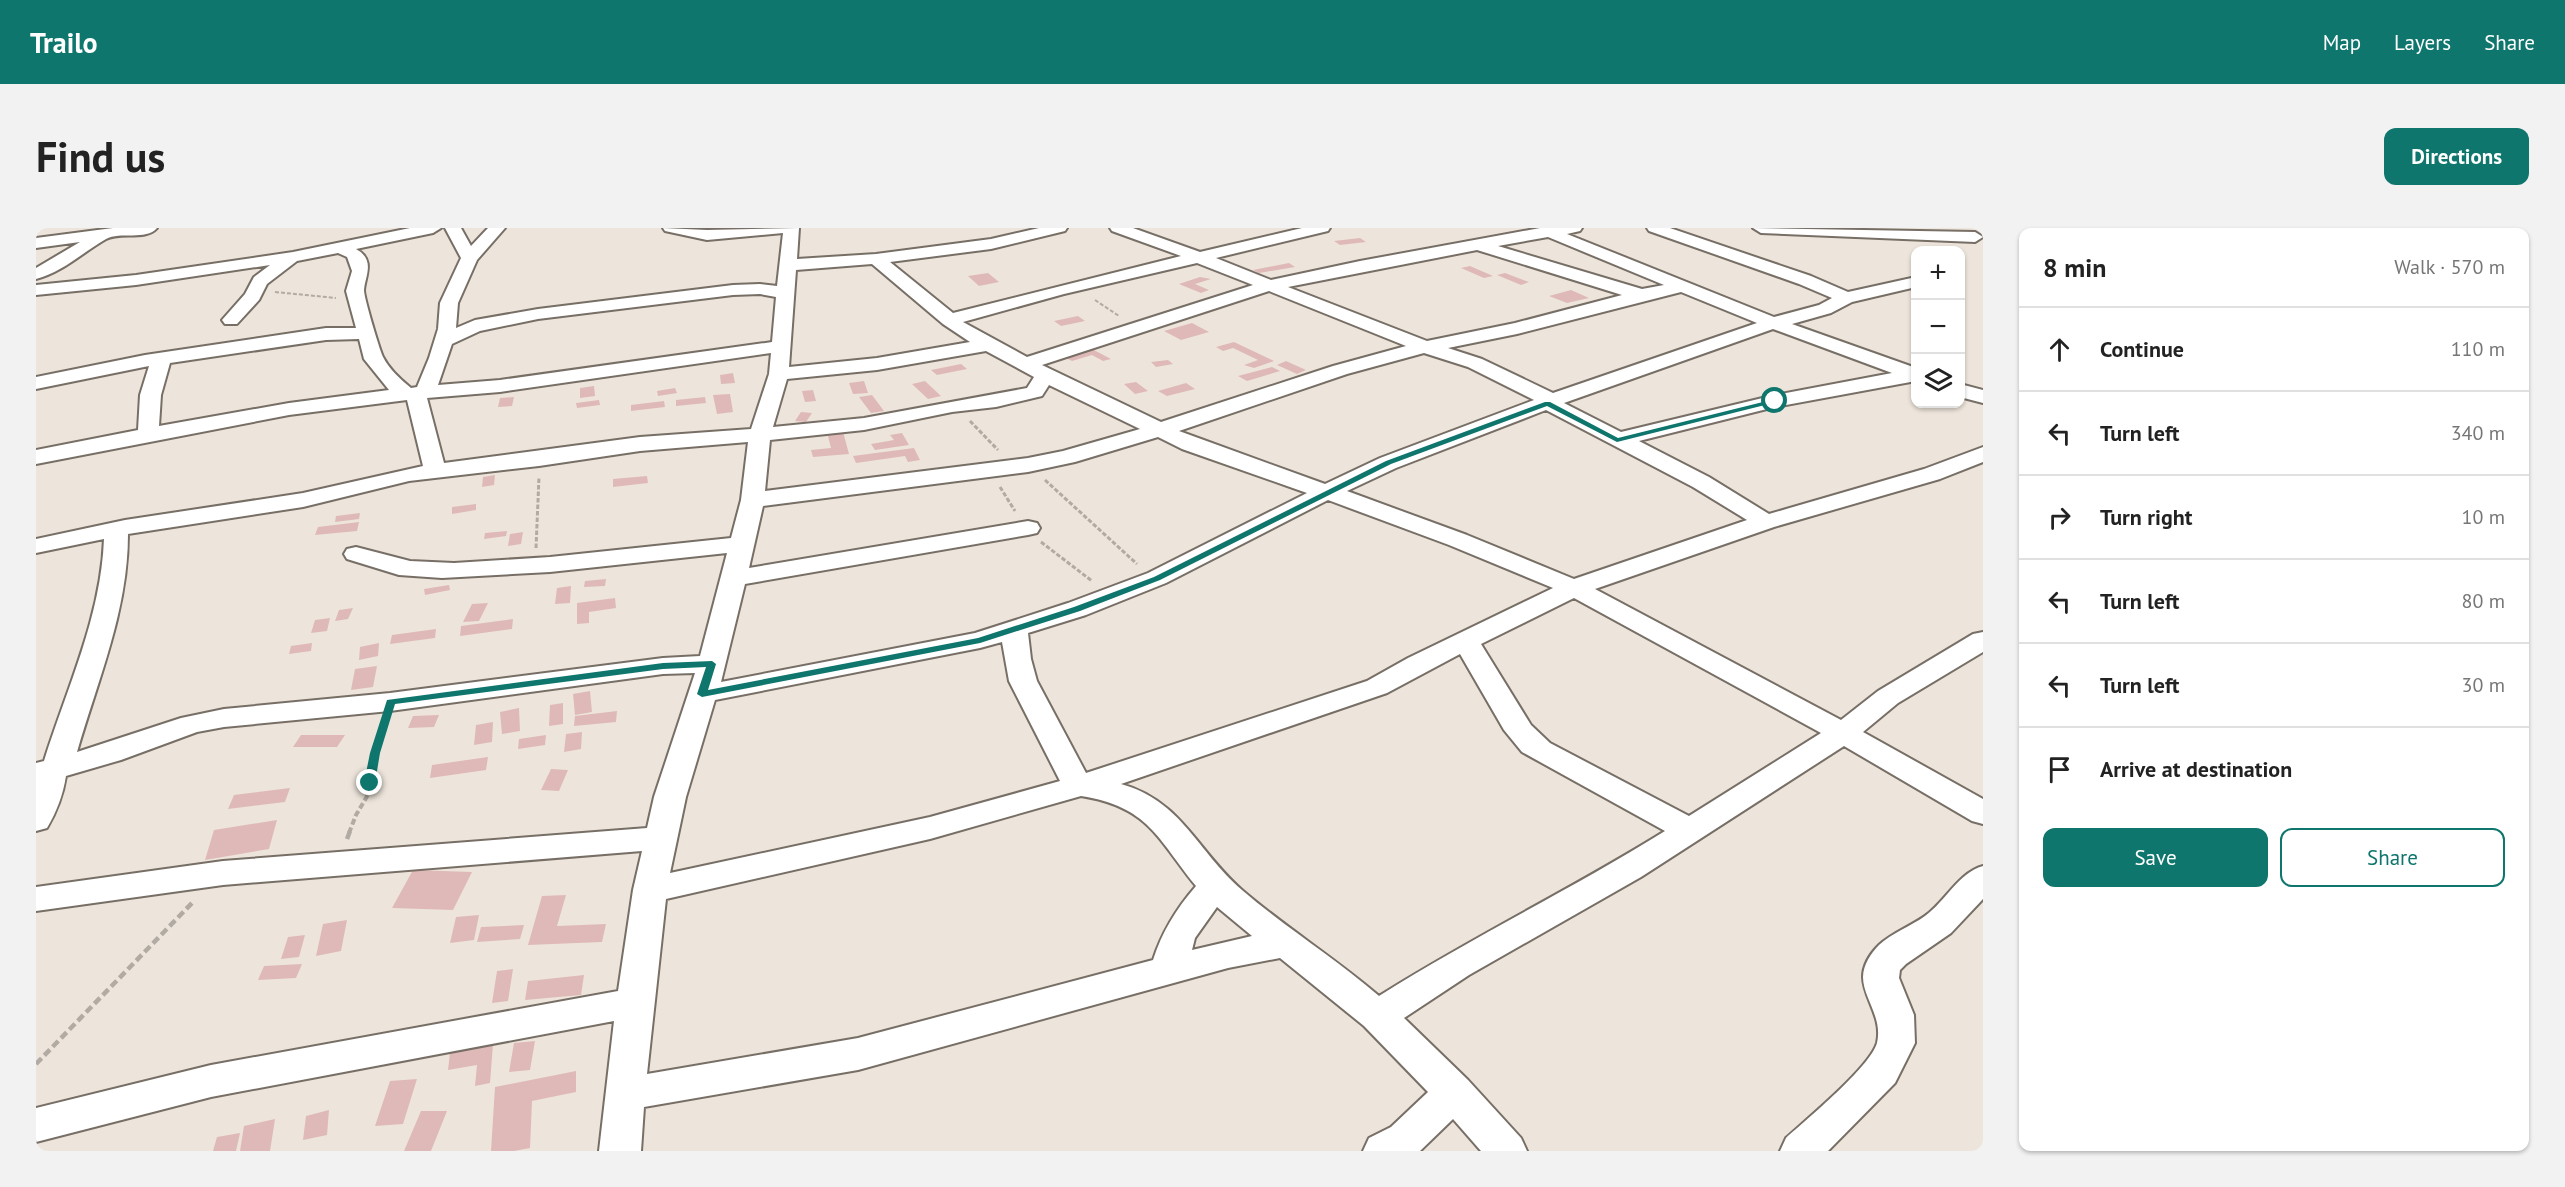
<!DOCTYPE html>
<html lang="en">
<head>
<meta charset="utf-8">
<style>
  :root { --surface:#fff; --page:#f2f2f2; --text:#222; --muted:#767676; --line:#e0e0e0; --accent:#0f766e }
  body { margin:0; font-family:"PT Sans",sans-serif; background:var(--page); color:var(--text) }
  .controls { position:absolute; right:18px; top:18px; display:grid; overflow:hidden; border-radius:12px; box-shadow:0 2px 4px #0004 }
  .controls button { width:54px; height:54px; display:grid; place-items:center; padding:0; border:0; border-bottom:2px solid var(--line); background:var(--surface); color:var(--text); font:30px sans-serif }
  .stop { position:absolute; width:18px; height:18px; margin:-14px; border:4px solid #0f766e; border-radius:50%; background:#fff }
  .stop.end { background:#0f766e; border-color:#fff; box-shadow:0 2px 6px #0008 }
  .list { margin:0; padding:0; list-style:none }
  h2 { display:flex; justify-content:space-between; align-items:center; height:78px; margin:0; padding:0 24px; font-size:26px }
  h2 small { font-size:20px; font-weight:400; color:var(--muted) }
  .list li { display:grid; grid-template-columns:39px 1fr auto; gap:18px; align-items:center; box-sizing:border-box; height:84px; padding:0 24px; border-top:2px solid var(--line) }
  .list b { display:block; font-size:22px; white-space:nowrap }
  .list em { font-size:20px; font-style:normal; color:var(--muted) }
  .actions { display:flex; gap:12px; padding:18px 24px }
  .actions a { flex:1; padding:14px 0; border:2px solid var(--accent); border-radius:12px; text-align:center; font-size:21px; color:var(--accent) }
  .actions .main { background:var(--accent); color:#fff }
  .icon { flex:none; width:33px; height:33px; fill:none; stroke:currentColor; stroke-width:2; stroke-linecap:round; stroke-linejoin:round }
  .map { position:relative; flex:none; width:1947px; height:923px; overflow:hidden; border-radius:12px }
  header { display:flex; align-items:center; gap:36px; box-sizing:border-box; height:84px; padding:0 30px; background:var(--accent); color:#fff }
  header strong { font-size:28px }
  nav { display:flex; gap:33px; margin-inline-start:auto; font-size:21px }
  .intro { display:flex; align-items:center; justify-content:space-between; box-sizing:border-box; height:144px; padding:0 36px }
  h1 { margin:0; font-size:42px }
  .button { padding:15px 27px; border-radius:12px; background:var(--accent); color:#fff; font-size:21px; font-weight:700 }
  main { display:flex; gap:36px; padding:0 36px }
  aside { flex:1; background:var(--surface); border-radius:12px; box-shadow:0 2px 4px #0004 }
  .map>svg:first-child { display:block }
  .building { fill:#dfb9b7 }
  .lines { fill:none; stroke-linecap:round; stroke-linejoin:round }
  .minor-casing { stroke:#776f66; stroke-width:4 }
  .path-far3 { stroke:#b1aba3; stroke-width:2; stroke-dasharray:4 2; stroke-linecap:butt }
  .path-far2 { stroke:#b1aba3; stroke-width:3; stroke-dasharray:4.5 2; stroke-linecap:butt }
  .path-far1 { stroke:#b1aba3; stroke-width:4; stroke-dasharray:6 3; stroke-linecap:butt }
  .path { stroke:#b1aba3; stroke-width:4.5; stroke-dasharray:8 4; stroke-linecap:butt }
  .minor { fill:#fff; fill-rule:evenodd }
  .route { fill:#0f766e }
</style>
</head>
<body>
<header>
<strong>Trailo</strong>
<nav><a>Map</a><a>Layers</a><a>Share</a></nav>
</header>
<div class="intro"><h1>Find us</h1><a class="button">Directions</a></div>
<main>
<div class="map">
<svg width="1947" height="923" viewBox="0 0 1947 923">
  <rect width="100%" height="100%" fill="#ede5db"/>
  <!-- building -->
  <g class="building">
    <polygon points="1324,10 1330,14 1304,17 1298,13"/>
    <polygon points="1253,35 1259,39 1223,45 1217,42"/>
    <polygon points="1434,38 1457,48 1448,50 1425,40"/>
    <polygon points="952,45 963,54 943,58 932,48"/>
    <polygon points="1469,45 1493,54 1485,57 1461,47"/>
    <polygon points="1164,49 1175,51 1159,56 1173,62 1165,65 1143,56"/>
    <polygon points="1535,62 1553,70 1531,75 1513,68"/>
    <polygon points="1042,88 1049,93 1025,98 1018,93"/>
    <polygon points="1156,95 1173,104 1145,112 1128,103"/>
    <polygon points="1198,114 1238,133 1218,140 1208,137 1222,132 1197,120 1187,123 1180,119"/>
    <polygon points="1056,121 1075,131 1067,133 1056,127 1036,133 1028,129"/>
    <polygon points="1132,132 1137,136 1120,139 1115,134"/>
    <polygon points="1250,133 1270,142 1261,146 1241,137"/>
    <polygon points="925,136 931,141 901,147 895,142"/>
    <polygon points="1236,139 1244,143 1211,153 1202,148"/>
    <polygon points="697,145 699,155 685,156 684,147"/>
    <polygon points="828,153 832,165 817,166 813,155"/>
    <polygon points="889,153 905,168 892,171 876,156"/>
    <polygon points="1100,154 1112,163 1099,166 1088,156"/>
    <polygon points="1150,155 1159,161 1131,168 1122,163"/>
    <polygon points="558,158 559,168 544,170 544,160"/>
    <polygon points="639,160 641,165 622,168 621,163"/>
    <polygon points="777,162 780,173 769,174 766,163"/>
    <polygon points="694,166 697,184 681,186 677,167"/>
    <polygon points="836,167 848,183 835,185 823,169"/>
    <polygon points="478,169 476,178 462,179 464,170"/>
    <polygon points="669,169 670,175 640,178 640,172"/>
    <polygon points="563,172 564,177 541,180 540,175"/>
    <polygon points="628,173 629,179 595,183 595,177"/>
    <polygon points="765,184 776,185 770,194 759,193"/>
    <polygon points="806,200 813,226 777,229 775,222 795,220 792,208 775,209 773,203"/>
    <polygon points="866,205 873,217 839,222 835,216 858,212 854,207"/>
    <polygon points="878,220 884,232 872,234 869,228 820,235 817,228"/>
    <polygon points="459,247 458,257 446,259 447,249"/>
    <polygon points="611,248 612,255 577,259 577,251"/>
    <polygon points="440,276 440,282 416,286 416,279"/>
    <polygon points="324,285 323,291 299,294 300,288"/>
    <polygon points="323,294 321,303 279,307 282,299"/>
    <polygon points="471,303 470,308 448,311 449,305"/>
    <polygon points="487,304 485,316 472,318 474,306"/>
    <polygon points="570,351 569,358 548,359 549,353"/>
    <polygon points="413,357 414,362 389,367 388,361"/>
    <polygon points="535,358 534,375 519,376 521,360"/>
    <polygon points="579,370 580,380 553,384 553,395 541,396 541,375"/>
    <polygon points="452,375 443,393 427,394 436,376"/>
    <polygon points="317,380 312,391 299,393 303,382"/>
    <polygon points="294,390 291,403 275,405 279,392"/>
    <polygon points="477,391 476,401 424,408 425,398"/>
    <polygon points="400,401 399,410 354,416 356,407"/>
    <polygon points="276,415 275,423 253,426 255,418"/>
    <polygon points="343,415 342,428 323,432 324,419"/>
    <polygon points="341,438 337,459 315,462 319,441"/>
    <polygon points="554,463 556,484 539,487 537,466"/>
    <polygon points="527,475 527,496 513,498 514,477"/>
    <polygon points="483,480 484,503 466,506 464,484"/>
    <polygon points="581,483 580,494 538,498 539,488"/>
    <polygon points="403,487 398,499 372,500 377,488"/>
    <polygon points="457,494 456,514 438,517 440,497"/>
    <polygon points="546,504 545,521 528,524 530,506"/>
    <polygon points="265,507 309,507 301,519 257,519"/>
    <polygon points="510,507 509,517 482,521 483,511"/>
    <polygon points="452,529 450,542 394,550 396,537"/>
    <polygon points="515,541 532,542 523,563 505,562"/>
    <polygon points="254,560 249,574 192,581 198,567"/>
    <polygon points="241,592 233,621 169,632 178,602"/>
    <polygon points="377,642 436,644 417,682 356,680"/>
    <polygon points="530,667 521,698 570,696 566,714 492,717 506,668"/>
    <polygon points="443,687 438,712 414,715 420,689"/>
    <polygon points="311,692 305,723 280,728 287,696"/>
    <polygon points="488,697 484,711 441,714 445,699"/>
    <polygon points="269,707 263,729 245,731 252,709"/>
    <polygon points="266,736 260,750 222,752 228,738"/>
    <polygon points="477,741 472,773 456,775 461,743"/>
    <polygon points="548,747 545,767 489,772 492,753"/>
    <polygon points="499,813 494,842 473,844 478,815"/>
    <polygon points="457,816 454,855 439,858 441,837 412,842 414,824"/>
    <polygon points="540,843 540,864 496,873 494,920 478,923 455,923 459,859"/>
    <polygon points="381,851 367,896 339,898 354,853"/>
    <polygon points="293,882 291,907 267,912 270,888"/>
    <polygon points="385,883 411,883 395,923 368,923"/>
    <polygon points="239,891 234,923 204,923 208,898"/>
    <polygon points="204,905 200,923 177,923 181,909"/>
  </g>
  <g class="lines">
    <!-- minor casing -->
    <g class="minor-casing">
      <g id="minor">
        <path d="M 77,0 L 121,0 C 110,13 84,3 70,11 C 47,24 27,44 0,51 L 0,40 L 44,14 L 0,20 L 0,10 Z"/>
        <path d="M 374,0 L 405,0 L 397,5 L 320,21 C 340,32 329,48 328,62 C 328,70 343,120 347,129 C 353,141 365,152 375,160 L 381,159 L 393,130 L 402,101 L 404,75 L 425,30 L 409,0 L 425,0 L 435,18 L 452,0 L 469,0 L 441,32 L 422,75 L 420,100 L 439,92 L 502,81 L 697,57 L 724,56 L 741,58 L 747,5 L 671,12 L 629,3 L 627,0 L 671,2 L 763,0 L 761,31 L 840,26 L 955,11 L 1003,0 L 1031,0 L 1029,3 L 955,21 L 854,34 L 917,85 L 1145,28 L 1076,3 L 1074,0 L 1097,0 L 1164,24 L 1266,0 L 1294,0 L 1292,3 L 1180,30 L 1235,52 L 1324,33 L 1504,0 L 1546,0 L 1544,3 L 1531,6 L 1738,89 L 1783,77 L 1796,70 L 1763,56 L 1613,3 L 1611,0 L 1634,0 L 1775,48 L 1812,64 L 1880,49 L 1880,59 L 1816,74 L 1795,85 L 1756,96 L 1880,140 L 1880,153 L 1739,179 L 1603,213 L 1673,249 L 1733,286 L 1888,241 L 1947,219 L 1947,234 L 1904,251 L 1738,299 L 1559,361 L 1805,492 L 1842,463 L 1937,406 L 1947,404 L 1947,424 L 1862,475 L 1827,504 L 1947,571 L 1947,596 L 1936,593 L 1808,518 L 1605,649 L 1433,747 L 1368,790 L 1432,852 L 1485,910 L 1491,923 L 1445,923 L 1417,891 L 1384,923 L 1327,923 L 1333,910 L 1355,899 L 1392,864 L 1328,798 L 1244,730 L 1192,740 L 822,842 L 608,879 L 605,923 L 563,923 L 578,793 L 175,869 L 0,914 L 0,880 L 175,837 L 582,763 L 597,662 L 606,623 L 187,657 L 0,683 L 0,659 L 187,633 L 611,600 L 618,569 L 659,445 L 627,446 L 354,483 L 188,499 L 161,504 L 85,532 L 30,548 C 27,567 21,583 11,600 L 0,603 L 0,535 L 8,533 C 31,460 65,389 68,311 L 0,325 L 0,311 L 89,292 L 267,265 L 387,238 L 371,172 L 253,187 L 0,236 L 0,222 L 102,202 L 104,167 L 113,138 L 0,161 L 0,149 L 109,127 L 290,100 L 320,100 L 310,63 L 316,43 L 311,29 L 302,25 L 261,33 L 231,56 L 223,72 L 201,96 L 189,96 L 186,92 L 209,66 L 218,49 L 234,37 L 100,57 L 0,67 L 0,57 L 100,47 L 257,24 ZM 1512,9 L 1628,57 L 1606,61 L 1462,18 ZM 1441,22 L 1586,67 L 1479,95 L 1391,113 L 1252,59 ZM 1161,35 L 1217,57 L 991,129 L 927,94 L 1028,66 ZM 836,36 L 907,96 L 934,114 L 841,130 L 753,139 L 760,42 ZM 1233,63 L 1370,118 L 1297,138 L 1125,194 L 1006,137 ZM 1645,64 L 1721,95 L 1517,165 L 1446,131 L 1412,120 L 1481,106 ZM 724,66 L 740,69 L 736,114 L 464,152 L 402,157 L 416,116 L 444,103 L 502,91 L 697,67 ZM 1737,101 L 1856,145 L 1739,167 L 1585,204 L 1528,175 ZM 323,111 L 328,131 L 353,162 L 253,175 L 123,198 L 125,167 L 134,135 L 290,112 ZM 950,123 L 998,149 L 991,160 L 828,190 L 737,199 L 751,151 L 841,142 ZM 735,125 L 733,146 L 715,201 L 604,209 L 408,235 L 391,170 L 464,164 ZM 1388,125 L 1432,139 L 1498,172 L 1344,230 L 1289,256 L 1143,203 L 1311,146 ZM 1013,157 L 1104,201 L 1027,223 L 992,230 L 729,263 L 734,212 L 828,202 L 916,184 L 960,179 L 1006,168 ZM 1510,182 L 1657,259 L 1711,292 L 1538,351 L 1431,307 L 1311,263 L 1360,240 ZM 1122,209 L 1146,221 L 1271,265 L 1112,345 L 1032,375 L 939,405 L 685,454 L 709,356 L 992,307 L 1001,305 L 1004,300 L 1001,295 L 992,293 L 713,340 L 727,278 L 992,244 L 1039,234 ZM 712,214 L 705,272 L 695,310 L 514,329 L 418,335 L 374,333 L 320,319 L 311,321 L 308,326 L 311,331 L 363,347 L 406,350 L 514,344 L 691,325 L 664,428 L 627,430 L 354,465 L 188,481 L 145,490 L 41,524 C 62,451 92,383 92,306 L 267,279 L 373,253 L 503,238 L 604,223 ZM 1292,272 L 1413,317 L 1517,360 L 1372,430 L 1331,453 L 1050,545 L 1001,453 L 995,431 L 992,405 L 1050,387 L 1130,355 ZM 1538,370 L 1785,505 L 1653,588 L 1514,515 L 1495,497 L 1445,416 ZM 966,414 L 973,453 L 1024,553 L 894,589 L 634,645 L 650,569 L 679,472 L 944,420 ZM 1424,426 L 1468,502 L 1486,524 L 1629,603 C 1536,661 1436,709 1343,768 C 1299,730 1250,700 1206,662 C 1161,623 1146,573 1085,556 L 1351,465 ZM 1045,568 C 1113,579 1121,610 1160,658 C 1140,681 1126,704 1117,732 L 822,810 L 611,846 L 630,671 L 894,611 ZM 1181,679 L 1216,708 L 1156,722 L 1159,710 Z"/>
        <polygon points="1717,0 1939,4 1947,9 1939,14 1725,5"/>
        <polygon points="1924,156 1947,162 1947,175 1924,169"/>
        <path d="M 1947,638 L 1947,671 L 1915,705 L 1870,736 L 1864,742 L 1863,750 L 1878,787 L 1879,815 L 1859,855 L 1792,923 L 1744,923 L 1750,910 C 1771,891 1834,839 1841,815 C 1847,789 1827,770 1827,749 C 1827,737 1835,725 1843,717 C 1856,705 1875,698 1889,688 C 1910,673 1922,645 1947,638 Z"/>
      </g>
    </g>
    <!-- path-far3 -->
    <g class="path-far3">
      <polyline points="239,64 300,70"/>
      <polyline points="1059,72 1083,88"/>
    </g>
    <!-- path-far2 -->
    <g class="path-far2">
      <polyline points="934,193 962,222"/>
      <polyline points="1009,252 1101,336"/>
      <polyline points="964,259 979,283"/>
      <polyline points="1005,314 1056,353"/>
      <polyline points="500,320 503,249"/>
    </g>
    <!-- path-far1 -->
    <polyline class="path-far1" points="313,605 320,587 333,565 336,538 348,494"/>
    <!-- path -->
    <g class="path">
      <polyline points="311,611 314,603"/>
      <polyline points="0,836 158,673"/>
    </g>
    <!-- minor -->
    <use href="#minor" class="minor"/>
  </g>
  <!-- route -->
  <polygon class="route" points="1739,171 1741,174 1581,214 1511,178 1355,236 1124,352 1044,383 944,415 666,469 661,466 670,439 627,441 359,476 344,525 339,555 334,558 328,555 334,525 351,472 627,435 676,433 680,436 672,462 942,410 1038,379 1118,349 1350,233 1509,174 1514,174 1582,210"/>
</svg>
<div class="controls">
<button>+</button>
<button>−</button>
<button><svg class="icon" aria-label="layers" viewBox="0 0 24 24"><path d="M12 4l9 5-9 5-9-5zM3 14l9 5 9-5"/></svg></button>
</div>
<div class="stop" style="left:1739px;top:173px"></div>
<div class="stop end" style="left:334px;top:555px"></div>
</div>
<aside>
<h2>8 min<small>Walk · 570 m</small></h2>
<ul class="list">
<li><svg class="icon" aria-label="ahead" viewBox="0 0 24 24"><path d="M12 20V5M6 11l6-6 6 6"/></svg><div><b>Continue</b></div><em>110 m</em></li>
<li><svg class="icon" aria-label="left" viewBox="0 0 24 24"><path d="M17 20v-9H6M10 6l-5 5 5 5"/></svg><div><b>Turn left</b></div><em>340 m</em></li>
<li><svg class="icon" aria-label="right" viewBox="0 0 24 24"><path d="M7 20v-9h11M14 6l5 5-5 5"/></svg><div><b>Turn right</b></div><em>10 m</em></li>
<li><svg class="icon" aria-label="left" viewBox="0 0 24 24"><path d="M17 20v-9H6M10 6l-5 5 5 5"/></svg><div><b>Turn left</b></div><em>80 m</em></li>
<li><svg class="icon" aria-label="left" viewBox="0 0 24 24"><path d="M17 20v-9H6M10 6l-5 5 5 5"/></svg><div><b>Turn left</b></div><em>30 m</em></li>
<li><svg class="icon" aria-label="arrive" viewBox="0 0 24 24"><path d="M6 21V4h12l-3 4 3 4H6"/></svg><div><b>Arrive at destination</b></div></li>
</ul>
<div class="actions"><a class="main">Save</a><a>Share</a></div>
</aside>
</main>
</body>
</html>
